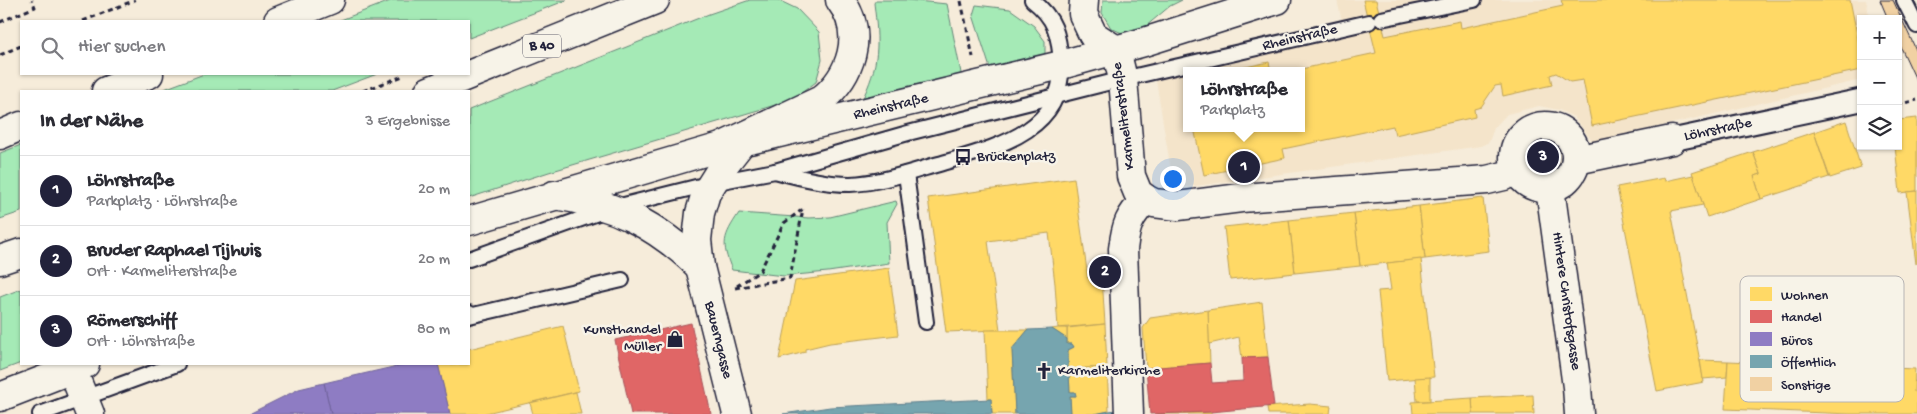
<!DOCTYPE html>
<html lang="de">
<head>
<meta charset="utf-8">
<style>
  :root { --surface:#fff; --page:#f7f7f7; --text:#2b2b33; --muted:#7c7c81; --line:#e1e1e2; --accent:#22223b }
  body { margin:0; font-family:"Gochi Hand",sans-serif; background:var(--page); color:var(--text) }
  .controls { position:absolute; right:15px; top:15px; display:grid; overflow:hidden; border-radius:0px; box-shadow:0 1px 4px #0004 }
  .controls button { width:45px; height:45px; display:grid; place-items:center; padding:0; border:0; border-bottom:1px solid var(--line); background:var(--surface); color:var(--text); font:25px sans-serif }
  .you { position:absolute; left:1172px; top:178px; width:18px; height:18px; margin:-12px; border:4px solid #fff; border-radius:50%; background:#1a73e8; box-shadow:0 0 0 8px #1a73e833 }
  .badge { display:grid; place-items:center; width:32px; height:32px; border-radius:50%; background:var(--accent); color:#fff; font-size:16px; font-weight:700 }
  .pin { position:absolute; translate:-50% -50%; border:2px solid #fff; box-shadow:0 1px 5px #0006 }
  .popup { position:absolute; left:1183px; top:67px; width:122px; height:65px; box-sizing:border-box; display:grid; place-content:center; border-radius:0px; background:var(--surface); filter:drop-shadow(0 1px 4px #0005); font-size:16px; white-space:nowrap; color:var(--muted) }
  .popup b { font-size:19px; color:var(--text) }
  .popup::after { content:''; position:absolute; left:50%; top:100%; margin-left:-10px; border:10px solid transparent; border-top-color:var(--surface) }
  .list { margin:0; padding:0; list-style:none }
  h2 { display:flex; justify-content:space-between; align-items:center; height:65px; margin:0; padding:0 20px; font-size:21px }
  h2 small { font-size:16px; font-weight:400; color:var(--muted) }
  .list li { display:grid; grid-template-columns:32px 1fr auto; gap:15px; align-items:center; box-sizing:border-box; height:70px; padding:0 20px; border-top:1px solid var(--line) }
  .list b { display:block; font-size:19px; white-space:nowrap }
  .list p { margin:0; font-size:16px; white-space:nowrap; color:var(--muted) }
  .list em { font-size:16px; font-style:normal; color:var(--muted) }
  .icon { flex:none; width:28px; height:28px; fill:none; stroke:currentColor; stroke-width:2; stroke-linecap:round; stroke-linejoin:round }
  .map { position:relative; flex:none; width:1917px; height:414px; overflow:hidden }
  .search { position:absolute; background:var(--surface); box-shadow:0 1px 4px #0004; left:20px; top:20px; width:450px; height:55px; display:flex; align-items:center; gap:12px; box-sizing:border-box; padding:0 18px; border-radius:0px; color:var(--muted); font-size:19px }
  .panel { position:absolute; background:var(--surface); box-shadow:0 1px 4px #0004; left:20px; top:90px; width:450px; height:275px; border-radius:0px }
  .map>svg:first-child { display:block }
  .built { fill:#f4e4ca; fill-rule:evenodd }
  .green { fill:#a5eab6; stroke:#648678 }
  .homes { fill:#ffd966; stroke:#bda259 }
  .shops { fill:#e06666; stroke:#a75259 }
  .offices { fill:#8e7cc3; stroke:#6e619a }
  .public { fill:#76a5af; stroke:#5d7e8c }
  .building { fill:#f1d1a3; stroke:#22223b }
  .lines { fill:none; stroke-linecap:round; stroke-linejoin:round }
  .service-casing { stroke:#22223b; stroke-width:18 }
  .pedestrian-casing { stroke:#22223b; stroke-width:25 }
  .minor-casing { stroke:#22223b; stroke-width:31 }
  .secondary-casing { stroke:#22223b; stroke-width:31 }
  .primary-casing { stroke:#22223b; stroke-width:31 }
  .path { stroke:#22223b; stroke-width:3; stroke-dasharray:5 4; stroke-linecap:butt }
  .service { stroke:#f7f3e8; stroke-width:14 }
  .pedestrian { stroke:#f7f3e8; stroke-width:21 }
  .minor { stroke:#f7f3e8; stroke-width:28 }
  .secondary { stroke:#f7f3e8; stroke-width:28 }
  .primary { stroke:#f7f3e8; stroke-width:28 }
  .labels { text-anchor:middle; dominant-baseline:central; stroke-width:5; stroke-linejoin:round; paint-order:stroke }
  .shield { fill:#f7f3e8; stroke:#62616f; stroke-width:1 }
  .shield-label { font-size:14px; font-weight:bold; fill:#22223b }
  .street-label { font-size:15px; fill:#22223b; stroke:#f7f3e8 }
  .poi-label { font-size:15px; fill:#22223b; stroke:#f7f3e8; text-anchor:start }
  .key { fill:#f7f3e8; stroke:#b7b4b4; stroke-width:1 }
  .key-label { font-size:14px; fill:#22223b }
</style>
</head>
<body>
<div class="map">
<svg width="1917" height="414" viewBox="0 0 1917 414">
  <rect width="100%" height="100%" fill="#f6ecda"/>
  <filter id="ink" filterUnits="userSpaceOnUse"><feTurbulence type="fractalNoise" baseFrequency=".02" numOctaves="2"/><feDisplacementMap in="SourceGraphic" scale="10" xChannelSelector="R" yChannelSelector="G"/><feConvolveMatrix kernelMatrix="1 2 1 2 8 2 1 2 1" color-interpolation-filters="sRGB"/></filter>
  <g filter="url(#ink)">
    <!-- built -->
    <path class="built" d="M 1337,0 L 1866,0 L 1870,19 L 1861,19 L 1861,80 L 1593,142 L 1574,117 L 1559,110 L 1539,106 L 1507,114 L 1494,128 L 1489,142 L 1481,146 L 1174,189 L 1155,74 L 1344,30 ZM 1186,71 L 1302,71 L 1302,128 L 1186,128 Z"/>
    <!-- green -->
    <g class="green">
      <polygon points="393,0 567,0 469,38 469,21 338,21"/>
      <polygon points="750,0 778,0 797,9 819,32 822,60 816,82 792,100 549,172 469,198 469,110 709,14"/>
      <path d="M 876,0 L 907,0 L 947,4 L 961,73 L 960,76 L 861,102 C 880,64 879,44 874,3 Z"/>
      <polygon points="1103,0 1182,0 1170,6 1139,32 1124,34 1111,28 1102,13"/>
      <polygon points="976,5 1010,9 1034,26 1045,41 1045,57 1008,66 990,68 973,15"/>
      <polygon points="204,74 377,74 332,91 159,91"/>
      <polygon points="21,145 21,212 0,219 0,153"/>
      <path d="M 896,201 L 897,204 L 887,222 L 889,263 L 828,272 L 784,276 L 732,270 C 721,243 723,237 739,213 L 809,218 L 830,217 Z"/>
      <polygon points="21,289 21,363 0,371 0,297"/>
    </g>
    <!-- homes -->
    <g class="homes">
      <polygon points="1363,0 1376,0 1385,36 1460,21 1461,28 1563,6 1561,0 1850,0 1861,54 1861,70 1592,126 1583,80 1570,82 1556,73 1550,75 1552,85 1503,96 1501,85 1495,86 1481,107 1474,109 1475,117 1395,135 1393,126 1283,149 1285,158 1204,175 1194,128 1302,128 1302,71 1292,71 1376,53"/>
      <polygon points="1269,62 1271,71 1227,71"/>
      <polygon points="1917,118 1917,191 1900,193 1895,146 1898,146 1898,120"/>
      <polygon points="1846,121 1861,168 1830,178 1814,132"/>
      <polygon points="1814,132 1829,177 1761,199 1754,176 1761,174 1753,152"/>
      <polygon points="1753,152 1761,174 1754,176 1761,199 1707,217 1692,172"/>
      <polygon points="1693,175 1703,205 1671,211 1704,382 1657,391 1617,187 1664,178 1665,181"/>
      <polygon points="1074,178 1088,278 1102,277 1105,324 1058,328 1055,284 1049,233 988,241 1000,330 946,332 928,198"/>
      <polygon points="1917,191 1917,263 1916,264 1907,192"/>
      <polygon points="1483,198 1489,251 1425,259 1419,206"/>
      <polygon points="1419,206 1425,259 1360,266 1354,213"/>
      <polygon points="1354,213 1360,266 1295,273 1289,220"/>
      <polygon points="1289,220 1295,273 1230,280 1224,227"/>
      <polygon points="1421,259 1434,377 1387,381 1378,291 1391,290 1387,263"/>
      <polygon points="889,268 898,335 830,343 805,349 805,352 779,359 795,281"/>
      <polygon points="1262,302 1268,357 1242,358 1239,337 1209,344 1208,310"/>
      <polygon points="1208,310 1210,363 1146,368 1143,328 1150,318"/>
      <polygon points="1105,324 1107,367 1068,369 1068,350 1074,347 1072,344 1067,344 1067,328"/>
      <polygon points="563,326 579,391 482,414 450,414 438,364 469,364 469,349"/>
      <polygon points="1058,328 1067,328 1067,339 1052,329"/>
      <polygon points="985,330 1028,330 1012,349 1015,414 992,414 991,399 988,399"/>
      <polygon points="1700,360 1728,361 1727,377 1703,379"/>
      <polygon points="1728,361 1915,369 1914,392 1917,392 1917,414 1851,414 1725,409"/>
      <polygon points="1107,367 1109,411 1095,414 1071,414 1070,396 1076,396 1075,392 1070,392 1069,373 1075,372 1075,369"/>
      <polygon points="1430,377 1430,401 1417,401 1415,378"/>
      <polygon points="576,392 581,414 533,414 530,403"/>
      <polygon points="1533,395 1534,414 1473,414 1472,398"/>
      <polygon points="1472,398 1473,414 1413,414 1412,402"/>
      <polygon points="1310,404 1331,406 1330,414 1268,414 1267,407"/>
      <polygon points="1211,412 1211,414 1157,414"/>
    </g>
    <!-- shops -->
    <g class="shops">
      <polygon points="691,323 711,414 631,414 615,340"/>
      <polygon points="1268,357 1274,406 1211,412 1150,414 1146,368 1210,363 1212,383 1243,381 1242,358"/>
    </g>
    <!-- offices -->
    <g class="offices">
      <polygon points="406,364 438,364 450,414 331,414 324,383"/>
      <polygon points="324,383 331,414 249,414 299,389"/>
    </g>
    <!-- public -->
    <g class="public">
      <polygon points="1052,329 1067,339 1067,344 1072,344 1074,347 1068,350 1068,369 1075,369 1075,372 1069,373 1070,392 1075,392 1076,396 1070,396 1071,414 1015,414 1012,349 1028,330"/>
      <polygon points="991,399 992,414 783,414 830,407"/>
      <polygon points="1116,410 1116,414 1095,414 1109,411"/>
    </g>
    <!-- building -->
    <polygon class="building" points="1880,0 1893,0 1917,52 1917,82 1898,41 1898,19 1888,19"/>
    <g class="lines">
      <!-- service casing -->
      <g class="service-casing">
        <g id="service">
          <polyline points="1904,0 1917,26"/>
          <polyline points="1381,19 1474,0"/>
          <path d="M 775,171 C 800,178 825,184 850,184 C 880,183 911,172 939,164 C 992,148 1065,133 1061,63 C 1059,34 1055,18 1032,0"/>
          <polyline points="906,174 926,322"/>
          <polyline points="469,259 612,208 712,183 775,171 908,133 1123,79 1369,22"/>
          <polyline points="469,313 469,316 622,280"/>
          <polyline points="40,414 177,364"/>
        </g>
      </g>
      <!-- pedestrian casing -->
      <g class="pedestrian-casing">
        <polyline id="pedestrian" points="1672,140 1861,100"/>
      </g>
      <!-- minor casing -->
      <g class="minor-casing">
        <g id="minor">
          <polyline points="1084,0 1083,14 1093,35 1116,50 1123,79 1131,176 1138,193 1146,199 1154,203 1178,206 1241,198 1487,180 1504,176 1516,170"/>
          <circle cx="1545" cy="157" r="31"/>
          <polyline points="1576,160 1672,140"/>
          <polyline points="1550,188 1577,387 1579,414"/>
          <path d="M 554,195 C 614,203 657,225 700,267"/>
          <polyline points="72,369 90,414"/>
          <polyline points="737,414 700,267 697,240 700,213 706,193 723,166 742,142"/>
          <path d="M 1129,414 L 1123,249 C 1126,224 1129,217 1146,199"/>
        </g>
      </g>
      <!-- secondary casing -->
      <g class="secondary-casing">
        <g id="secondary">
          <polyline points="278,21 330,0"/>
          <polyline points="106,91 149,74"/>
          <polyline points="0,135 21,126"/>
          <polyline points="750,140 1061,65 1144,42 1277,0"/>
        </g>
      </g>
      <!-- primary casing -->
      <g class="primary-casing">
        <g id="primary">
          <polyline points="429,91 655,0"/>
          <path d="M 469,221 L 721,147 L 821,100 C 851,76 866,34 840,0"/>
          <polyline points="0,260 21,253"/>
          <polyline points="0,397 85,364"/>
        </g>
      </g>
      <!-- path -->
      <g class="path">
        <polyline points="961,1 973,57"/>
        <polyline points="83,21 135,0"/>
        <polyline points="0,22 35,7 32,0"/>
        <polyline points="0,55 21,46"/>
        <polyline points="363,91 403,76"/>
        <polyline points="1898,102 1900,104 1917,100"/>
        <polyline points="737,286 760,271 784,223 803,209"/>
        <polyline points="735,288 790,278 803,209"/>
      </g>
      <!-- service -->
      <use href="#service" class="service"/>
      <!-- pedestrian -->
      <use href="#pedestrian" class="pedestrian"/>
      <!-- minor -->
      <use href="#minor" class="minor"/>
      <!-- secondary -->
      <use href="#secondary" class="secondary"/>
      <!-- primary -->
      <use href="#primary" class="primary"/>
    </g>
  </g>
  <!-- icons -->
  <defs>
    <g id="bus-bare" transform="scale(1.35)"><path d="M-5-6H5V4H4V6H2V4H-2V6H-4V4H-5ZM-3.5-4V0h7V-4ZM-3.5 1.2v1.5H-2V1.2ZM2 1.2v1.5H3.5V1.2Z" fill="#22223b" stroke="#f7f3e8" stroke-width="2.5" paint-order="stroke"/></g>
    <g id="shop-bare" transform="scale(1.35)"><path d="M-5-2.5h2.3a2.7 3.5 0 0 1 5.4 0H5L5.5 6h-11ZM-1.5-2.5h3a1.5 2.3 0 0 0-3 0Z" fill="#22223b" stroke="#f7f3e8" stroke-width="2.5" paint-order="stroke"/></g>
    <g id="church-bare" transform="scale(1.35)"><path d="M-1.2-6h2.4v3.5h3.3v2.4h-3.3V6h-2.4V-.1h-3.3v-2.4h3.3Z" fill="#22223b" stroke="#f7f3e8" stroke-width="2.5" paint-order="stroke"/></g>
  </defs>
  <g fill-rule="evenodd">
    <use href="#bus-bare" x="963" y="157"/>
    <use href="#shop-bare" x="675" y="339"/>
    <use href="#church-bare" x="1044" y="371"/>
  </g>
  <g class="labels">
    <!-- shield labels -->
    <rect class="shield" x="523" y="34.5" width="38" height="23" rx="4"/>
    <g class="shield-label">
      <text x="542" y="46">B 40</text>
    </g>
    <!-- street labels -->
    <g class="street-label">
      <text transform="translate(1300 38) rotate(-13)">Rheinstraße</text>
      <text transform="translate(891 107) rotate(-13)">Rheinstraße</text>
      <text transform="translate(1124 116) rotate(-97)">Karmeliterstraße</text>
      <text transform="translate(1718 130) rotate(-12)">Löhrstraße</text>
      <text transform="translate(1566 301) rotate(82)">Hintere Christofsgasse</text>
      <text transform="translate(718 340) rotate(76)">Bauerngasse</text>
    </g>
    <!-- poi labels -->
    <g class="poi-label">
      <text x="977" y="157">Brückenplatz</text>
      <text x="661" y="330" text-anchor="end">Kunsthandel<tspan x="661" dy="17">Müller</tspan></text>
      <text x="1058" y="371">Karmeliterkirche</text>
    </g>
  </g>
  <!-- legend -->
  <rect x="1740" y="276" width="164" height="126" rx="8" class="key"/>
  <rect x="1750" y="287" width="22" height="14" fill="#ffd966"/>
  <rect x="1750" y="310" width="22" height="13" fill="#e06666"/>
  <rect x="1750" y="332" width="22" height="14" fill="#8e7cc3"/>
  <rect x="1750" y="355" width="22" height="13" fill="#76a5af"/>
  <rect x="1750" y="377" width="22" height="14" fill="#f1d1a3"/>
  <g class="key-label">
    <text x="1781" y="299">Wohnen</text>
    <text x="1781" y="321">Handel</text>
    <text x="1781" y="344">Büros</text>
    <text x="1781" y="366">Öffentlich</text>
    <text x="1781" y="389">Sonstige</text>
  </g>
</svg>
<div class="controls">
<button>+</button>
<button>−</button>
<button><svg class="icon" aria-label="layers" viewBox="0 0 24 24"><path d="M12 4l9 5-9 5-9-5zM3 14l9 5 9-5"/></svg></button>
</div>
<div class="you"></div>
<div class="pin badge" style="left:1244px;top:167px">1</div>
<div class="popup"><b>Löhrstraße</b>Parkplatz</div>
<div class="pin badge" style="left:1105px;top:272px">2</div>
<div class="pin badge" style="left:1543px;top:157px">3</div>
<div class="search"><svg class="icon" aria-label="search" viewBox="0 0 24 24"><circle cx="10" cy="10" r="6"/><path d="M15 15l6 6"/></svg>Hier suchen</div>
<section class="panel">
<h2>In der Nähe<small>3 Ergebnisse</small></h2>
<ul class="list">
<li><span class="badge">1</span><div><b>Löhrstraße</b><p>Parkplatz · Löhrstraße</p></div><em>20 m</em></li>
<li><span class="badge">2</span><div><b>Bruder Raphael Tijhuis</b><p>Ort · Karmeliterstraße</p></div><em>20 m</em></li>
<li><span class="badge">3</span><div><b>Römerschiff</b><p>Ort · Löhrstraße</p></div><em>80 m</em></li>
</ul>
</section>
</div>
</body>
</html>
